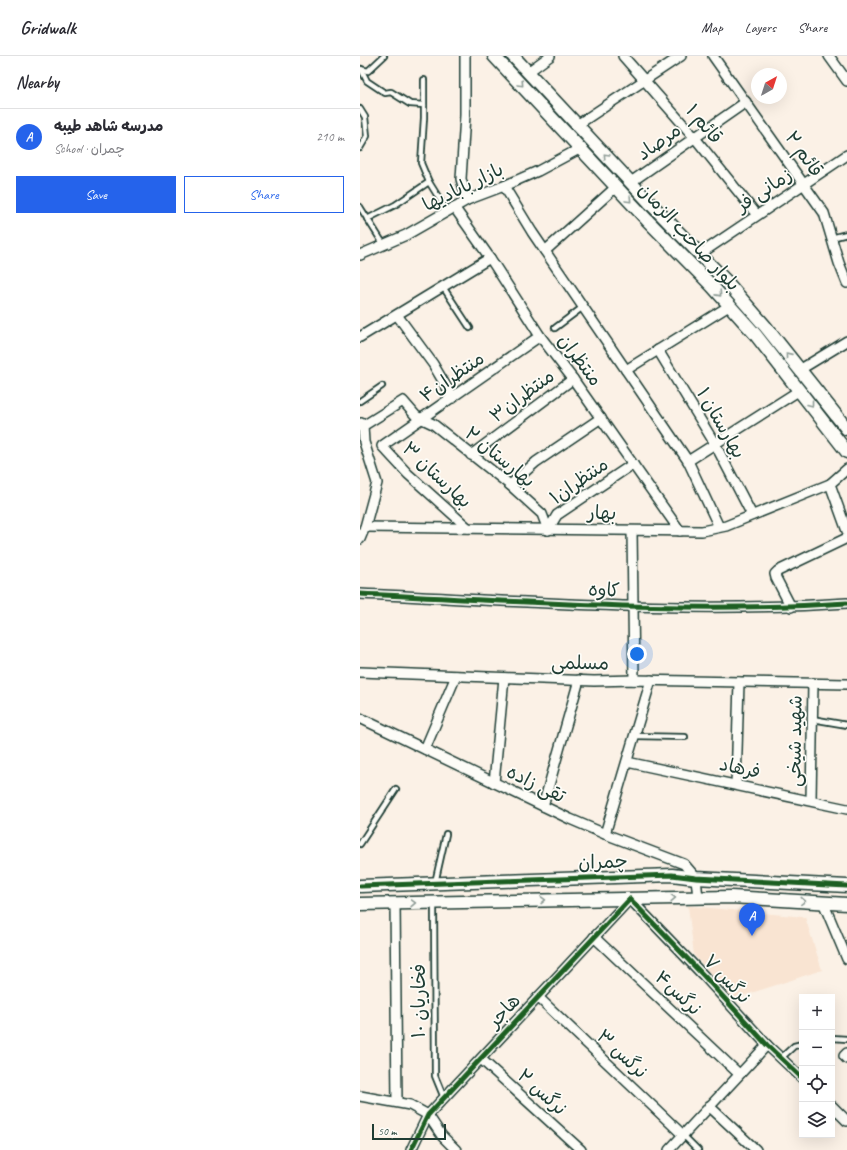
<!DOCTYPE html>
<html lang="en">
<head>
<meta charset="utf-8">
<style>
  :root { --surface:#fff; --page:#f2f2f3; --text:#2b2b33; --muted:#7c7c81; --line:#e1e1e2; --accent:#2563eb }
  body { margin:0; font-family:Caveat,"Playpen Sans Arabic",sans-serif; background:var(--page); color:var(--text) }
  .controls { position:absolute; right:12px; bottom:12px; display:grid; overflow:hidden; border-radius:0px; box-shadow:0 4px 16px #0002 }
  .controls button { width:36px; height:36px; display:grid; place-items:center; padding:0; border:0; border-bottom:1px solid var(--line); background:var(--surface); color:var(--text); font:20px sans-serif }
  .compass { position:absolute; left:391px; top:12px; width:36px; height:36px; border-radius:50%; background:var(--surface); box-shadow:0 4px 16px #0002; rotate:39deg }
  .scale { position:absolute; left:12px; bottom:10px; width:74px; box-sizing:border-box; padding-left:4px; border:2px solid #1f3d34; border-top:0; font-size:11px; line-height:14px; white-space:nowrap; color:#1f3d34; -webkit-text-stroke:3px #fdfcf7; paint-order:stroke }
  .you { position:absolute; left:277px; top:598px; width:14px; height:14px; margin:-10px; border:3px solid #fff; border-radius:50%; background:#1a73e8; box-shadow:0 0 0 6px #1a73e833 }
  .badge { display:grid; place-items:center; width:26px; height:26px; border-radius:50%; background:var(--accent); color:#fff; font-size:13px; font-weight:700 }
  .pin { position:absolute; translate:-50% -33px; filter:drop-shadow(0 1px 2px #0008) }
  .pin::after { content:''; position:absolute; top:21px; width:14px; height:12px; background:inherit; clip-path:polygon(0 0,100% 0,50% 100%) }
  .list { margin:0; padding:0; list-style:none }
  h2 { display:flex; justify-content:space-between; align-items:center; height:52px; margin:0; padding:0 16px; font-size:17px }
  h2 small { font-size:13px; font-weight:400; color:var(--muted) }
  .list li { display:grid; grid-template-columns:26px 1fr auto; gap:12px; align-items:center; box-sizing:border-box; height:56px; padding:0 16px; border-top:1px solid var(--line) }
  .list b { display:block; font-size:15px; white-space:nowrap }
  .list p { margin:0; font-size:13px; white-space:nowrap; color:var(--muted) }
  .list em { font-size:13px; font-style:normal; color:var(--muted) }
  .actions { display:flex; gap:8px; padding:12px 16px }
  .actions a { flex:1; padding:9px 0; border:1px solid var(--accent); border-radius:0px; text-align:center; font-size:14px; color:var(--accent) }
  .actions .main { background:var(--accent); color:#fff }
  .icon { flex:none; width:22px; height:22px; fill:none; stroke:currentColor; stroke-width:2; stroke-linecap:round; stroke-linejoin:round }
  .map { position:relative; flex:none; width:487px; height:1094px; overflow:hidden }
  header { display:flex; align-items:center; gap:24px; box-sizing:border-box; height:56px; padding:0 20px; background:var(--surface); border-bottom:1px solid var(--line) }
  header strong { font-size:19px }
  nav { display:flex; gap:22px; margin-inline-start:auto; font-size:14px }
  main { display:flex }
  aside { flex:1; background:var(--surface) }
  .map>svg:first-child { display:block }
  .built { fill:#f9e4d2 }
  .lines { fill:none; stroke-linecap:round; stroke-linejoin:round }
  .lane-casing { stroke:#1f3d34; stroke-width:8 }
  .street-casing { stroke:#1f3d34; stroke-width:12 }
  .secondary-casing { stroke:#1f3d34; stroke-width:15 }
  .lane { stroke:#fdfcf7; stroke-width:4.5 }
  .street { stroke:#fdfcf7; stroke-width:9 }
  .secondary { stroke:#fdfcf7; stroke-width:12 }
  .cycleway-casing { stroke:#fdfcf7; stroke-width:8 }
  .cycleway { stroke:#1b5e20; stroke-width:5 }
  .oneway { stroke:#8e9c96 }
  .labels { text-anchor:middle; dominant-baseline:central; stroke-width:3.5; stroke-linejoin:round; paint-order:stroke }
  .street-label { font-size:19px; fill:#1f3d34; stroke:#fdfcf7 }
</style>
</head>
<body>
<header>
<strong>Gridwalk</strong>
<nav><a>Map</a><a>Layers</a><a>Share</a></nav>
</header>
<main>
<aside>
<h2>Nearby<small></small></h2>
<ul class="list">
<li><span class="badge">A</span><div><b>مدرسه شاهد طیبه</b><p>School · چمران</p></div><em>210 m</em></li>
</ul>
<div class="actions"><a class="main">Save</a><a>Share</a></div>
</aside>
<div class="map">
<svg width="487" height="1094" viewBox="0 0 487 1094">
  <rect width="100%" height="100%" fill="#fbf1e6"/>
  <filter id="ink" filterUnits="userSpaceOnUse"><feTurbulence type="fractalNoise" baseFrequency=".025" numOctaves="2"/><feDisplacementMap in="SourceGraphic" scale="8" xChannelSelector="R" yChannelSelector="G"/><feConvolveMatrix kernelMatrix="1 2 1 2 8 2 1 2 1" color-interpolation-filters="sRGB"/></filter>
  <g filter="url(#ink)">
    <!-- built -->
    <polygon class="built" points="328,850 445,861 462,914 373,943 334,899"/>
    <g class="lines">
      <!-- lane casing -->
      <g class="lane-casing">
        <g id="lane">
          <polyline points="0,13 8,15 24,0"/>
          <polyline points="1,13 7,25 25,37 31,36 50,48 64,49"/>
          <polyline points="64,24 64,62 61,107 69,126"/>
          <polyline points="0,53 5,61 7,80 0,92"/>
          <polyline points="0,151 24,189"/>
          <polyline points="7,163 35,149 69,126 87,155"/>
          <polyline points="471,182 487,178"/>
          <polyline points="83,231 110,272"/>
          <polyline points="195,272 223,251"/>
          <polyline points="0,345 22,330"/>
          <polyline points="452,663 487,669"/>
          <polyline points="274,680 325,681"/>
          <polyline points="0,788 36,733"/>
          <polyline points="75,827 86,778"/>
          <polyline points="74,848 75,1020 84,1042"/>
          <polyline points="472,982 487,983"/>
          <polyline points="421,1002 434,990 442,988"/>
          <polyline points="323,1079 338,1094"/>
        </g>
      </g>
      <!-- street casing -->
      <g class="street-casing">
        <g id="street">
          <polyline points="105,0 105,59 101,123 107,144"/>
          <polyline points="263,0 335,82 397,159"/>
          <polyline points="353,0 464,157 479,207 487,227"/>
          <polyline points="469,0 487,25"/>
          <polyline points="168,16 190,0"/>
          <polyline points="217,69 321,0"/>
          <polyline points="271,126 386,46"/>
          <polyline points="144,130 172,176 328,405 359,471"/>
          <polyline points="94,151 130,202 180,280 213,323 320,475"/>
          <polyline points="185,195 256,131"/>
          <polyline points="340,198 487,99"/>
          <polyline points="0,199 46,179 107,144 144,130 178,115 221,92"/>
          <polyline points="37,259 73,308 93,342"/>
          <polyline points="0,281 130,202"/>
          <polyline points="298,294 355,388 392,459"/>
          <polyline points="441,313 487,285"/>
          <polyline points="266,314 369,250"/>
          <polyline points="3,370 43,345 56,360 73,368 150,429 182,458 188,474"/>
          <polyline points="111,399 213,323"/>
          <polyline points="328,405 440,334"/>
          <polyline points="487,413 470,428 487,475"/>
          <polyline points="150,429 176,406 241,362"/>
          <polyline points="5,471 342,475 366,470 470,428"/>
          <polyline points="108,472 48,418 22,390 180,280"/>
          <polyline points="188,474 197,459 273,408"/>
          <polyline points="272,475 274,624"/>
          <polyline points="0,483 5,471 17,427 4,386 3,370 1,367"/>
          <path d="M 0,538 C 162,545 325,558 487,547"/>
          <polyline points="431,551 416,522 415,518 418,515 487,482"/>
          <polyline points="0,616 234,625 274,624 487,628"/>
          <polyline points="0,662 210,763 245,778 324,808 336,822 338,842"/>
          <polyline points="65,693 96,620"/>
          <polyline points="267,706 487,753"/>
          <polyline points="134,727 144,622"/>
          <polyline points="376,729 379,626"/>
          <polyline points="451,744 453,627"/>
          <polyline points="183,750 219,624"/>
          <polyline points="245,778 291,624"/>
          <polyline points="463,846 487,903"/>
          <polyline points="35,847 37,1046"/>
          <polyline points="234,881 379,1018"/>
          <polyline points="178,941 323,1079"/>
          <polyline points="487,997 484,1000 487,1003"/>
          <polyline points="121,1003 221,1094"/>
          <polyline points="0,1040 50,1049 68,1059 82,1080 96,1094"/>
          <polyline points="349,1050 396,1094"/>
          <polyline points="472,1050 487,1065"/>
          <polyline points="51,1094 68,1059 270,843 344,920 407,989 442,1022"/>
          <polyline points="309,1094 407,989"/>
        </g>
      </g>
      <!-- secondary casing -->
      <g class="secondary-casing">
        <g id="secondary">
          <polyline points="134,0 287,164 352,230 395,278 487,396"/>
          <polyline points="153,0 289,146 365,224 405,270 487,373"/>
          <polyline points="0,830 312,819 336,822 487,830"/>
          <polyline points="0,848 371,841 487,848"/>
        </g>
      </g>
      <!-- lane -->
      <use href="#lane" class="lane"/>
      <!-- street -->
      <use href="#street" class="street"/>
      <!-- secondary -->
      <use href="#secondary" class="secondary"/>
      <!-- cycleway casing -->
      <g class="cycleway-casing">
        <g id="cycleway">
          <path d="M 0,538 C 162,545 325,558 487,547"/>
          <polyline points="0,830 312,819 336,822 487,830"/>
          <polyline points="51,1094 68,1059 270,843 344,920 407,989 442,1022"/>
        </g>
      </g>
      <!-- cycleway -->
      <use href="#cycleway" class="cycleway"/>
    </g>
    <!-- one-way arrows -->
    <defs><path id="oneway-chevron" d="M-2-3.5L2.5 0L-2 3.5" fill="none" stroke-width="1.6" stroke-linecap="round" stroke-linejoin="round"/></defs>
    <g class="oneway">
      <use href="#oneway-chevron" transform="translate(161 28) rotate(47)"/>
      <use href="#oneway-chevron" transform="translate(246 100) rotate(-133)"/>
      <use href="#oneway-chevron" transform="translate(269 144) rotate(47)"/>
      <use href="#oneway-chevron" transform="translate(359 238) rotate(48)"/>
      <use href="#oneway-chevron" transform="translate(428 299) rotate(-129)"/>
      <use href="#oneway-chevron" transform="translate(451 348) rotate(52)"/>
      <use href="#oneway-chevron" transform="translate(313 842) rotate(-1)"/>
      <use href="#oneway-chevron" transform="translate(183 844) rotate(-1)"/>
      <use href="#oneway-chevron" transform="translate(443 845) rotate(3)"/>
      <use href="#oneway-chevron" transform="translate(53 847) rotate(-1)"/>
    </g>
  </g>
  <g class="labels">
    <!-- street labels -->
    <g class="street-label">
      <text transform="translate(344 68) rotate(50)">قائم ۱</text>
      <text transform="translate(299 86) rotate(-35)">مرصاد</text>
      <text transform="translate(444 98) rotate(55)">قائم ۲</text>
      <text transform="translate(103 131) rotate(-26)">بازار بابادیها</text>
      <text transform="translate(404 134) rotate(-34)">زمانی فر</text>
      <text transform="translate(329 181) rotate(47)">بلوار صاحب الزمان</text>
      <text transform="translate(220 304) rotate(53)">منتظران</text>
      <text transform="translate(92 321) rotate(-35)">منتظران۴</text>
      <text transform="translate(162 340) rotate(-37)">منتظران۳</text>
      <text transform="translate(361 367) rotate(60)">بهارستان ۱</text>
      <text transform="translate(140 401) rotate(39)">بهارستان ۲</text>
      <text transform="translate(77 419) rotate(43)">بهارستان ۳</text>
      <text transform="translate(219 425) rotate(-35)">منتظران۱</text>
      <text transform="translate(242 457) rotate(1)">بهار</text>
      <text transform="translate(244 534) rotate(3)">کاوه</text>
      <text transform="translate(220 607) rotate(1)">مسلمی</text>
      <text transform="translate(435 685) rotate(-89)">شهید شیخی</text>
      <text transform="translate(380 712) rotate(12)">فرهاد</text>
      <text transform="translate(176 728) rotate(26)">تقی زاده</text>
      <text transform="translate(243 806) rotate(-2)">چمران</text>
      <text transform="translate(367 923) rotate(47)">نرگس ۷</text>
      <text transform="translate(318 937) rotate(43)">نرگس۴</text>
      <text transform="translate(59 945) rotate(-90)">فخاریان ۱۰</text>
      <text transform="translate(144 955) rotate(-47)">هاجر</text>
      <text transform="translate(262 998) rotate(43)">نرگس ۳</text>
      <text transform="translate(182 1036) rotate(42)">نرگس ۲</text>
    </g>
  </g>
</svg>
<div class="controls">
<button>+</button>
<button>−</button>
<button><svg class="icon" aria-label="locate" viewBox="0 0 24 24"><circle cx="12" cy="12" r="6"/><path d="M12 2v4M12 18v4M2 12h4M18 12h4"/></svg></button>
<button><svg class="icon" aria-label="layers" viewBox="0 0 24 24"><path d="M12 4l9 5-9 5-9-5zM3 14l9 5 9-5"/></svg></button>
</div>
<svg class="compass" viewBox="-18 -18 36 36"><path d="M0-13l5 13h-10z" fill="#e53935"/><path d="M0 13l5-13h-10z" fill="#7c7c81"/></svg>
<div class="scale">50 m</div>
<div class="you"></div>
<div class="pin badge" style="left:392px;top:880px">A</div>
</div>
</main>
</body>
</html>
